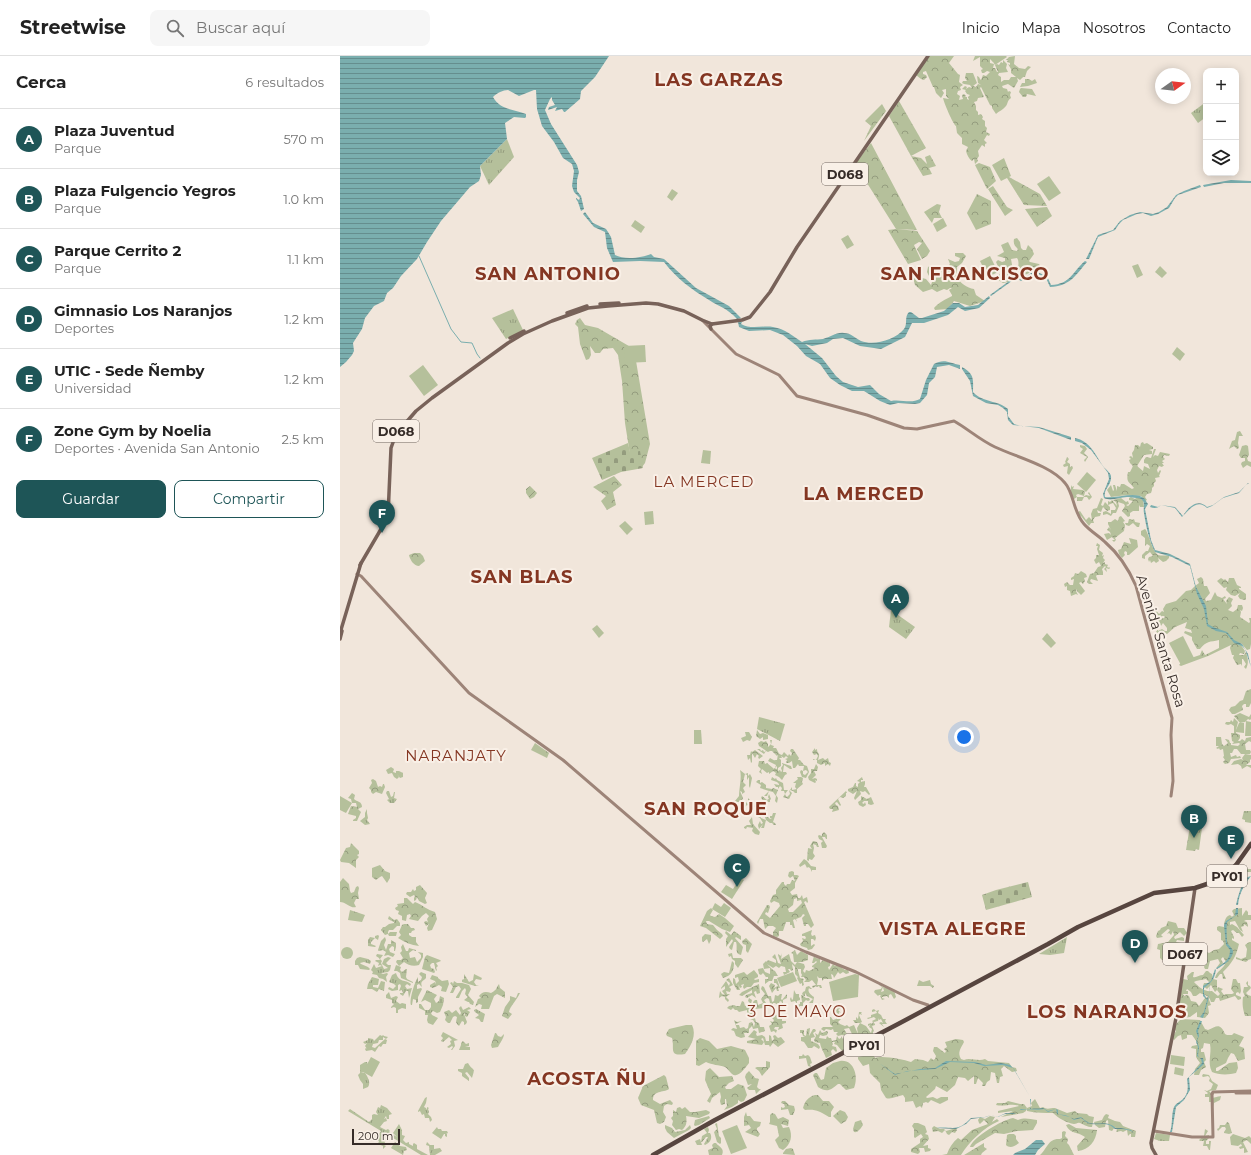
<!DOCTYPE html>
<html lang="es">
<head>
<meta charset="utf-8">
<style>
  :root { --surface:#fff; --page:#f6f6f6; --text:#222; --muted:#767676; --line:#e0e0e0; --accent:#1e5557 }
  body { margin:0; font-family:Montserrat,sans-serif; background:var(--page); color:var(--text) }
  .controls { position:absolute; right:12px; top:12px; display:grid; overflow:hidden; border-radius:8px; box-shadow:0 2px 10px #0003 }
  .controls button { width:36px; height:36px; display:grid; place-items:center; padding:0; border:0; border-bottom:1px solid var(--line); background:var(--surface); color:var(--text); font:20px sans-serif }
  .compass { position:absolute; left:815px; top:12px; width:36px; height:36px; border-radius:50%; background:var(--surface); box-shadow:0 2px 10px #0003; rotate:75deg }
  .scale { position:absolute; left:12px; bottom:10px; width:48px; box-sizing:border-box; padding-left:4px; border:2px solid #362c28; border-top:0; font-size:11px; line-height:14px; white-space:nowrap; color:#362c28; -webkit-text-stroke:3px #f9f0e7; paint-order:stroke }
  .you { position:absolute; left:624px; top:681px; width:14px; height:14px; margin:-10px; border:3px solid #fff; border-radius:50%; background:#1a73e8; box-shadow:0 0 0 6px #1a73e833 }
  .badge { display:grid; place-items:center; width:26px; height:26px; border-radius:50%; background:var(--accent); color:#fff; font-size:13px; font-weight:700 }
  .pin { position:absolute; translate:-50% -33px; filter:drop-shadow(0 1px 2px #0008) }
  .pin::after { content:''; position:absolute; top:21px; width:14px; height:12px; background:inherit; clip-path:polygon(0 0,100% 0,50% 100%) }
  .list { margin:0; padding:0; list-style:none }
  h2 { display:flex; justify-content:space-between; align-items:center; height:52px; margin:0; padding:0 16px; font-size:17px }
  h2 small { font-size:13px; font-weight:400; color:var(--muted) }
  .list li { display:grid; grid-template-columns:26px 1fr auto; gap:12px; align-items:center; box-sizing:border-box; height:60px; padding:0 16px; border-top:1px solid var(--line) }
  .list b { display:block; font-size:15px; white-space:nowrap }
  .list p { margin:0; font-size:13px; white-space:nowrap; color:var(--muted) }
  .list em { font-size:13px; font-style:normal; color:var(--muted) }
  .actions { display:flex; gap:8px; padding:12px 16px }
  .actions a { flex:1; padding:9px 0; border:1px solid var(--accent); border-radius:8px; text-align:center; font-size:14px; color:var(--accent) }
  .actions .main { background:var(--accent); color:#fff }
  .icon { flex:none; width:22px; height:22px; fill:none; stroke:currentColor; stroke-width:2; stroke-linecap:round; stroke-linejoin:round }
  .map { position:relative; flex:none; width:911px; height:1099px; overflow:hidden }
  header { display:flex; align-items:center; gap:24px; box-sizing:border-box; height:56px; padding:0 20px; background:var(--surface); border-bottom:1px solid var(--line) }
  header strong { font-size:19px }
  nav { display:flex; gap:22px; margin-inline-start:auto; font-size:14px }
  .search { width:280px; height:36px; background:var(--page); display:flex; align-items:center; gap:10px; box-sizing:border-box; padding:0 14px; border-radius:8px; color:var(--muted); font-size:15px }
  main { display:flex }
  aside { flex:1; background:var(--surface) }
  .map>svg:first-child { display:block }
  .grass { fill:url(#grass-tufts) }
  .forest { fill:url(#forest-crowns); fill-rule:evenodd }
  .cemetery { fill:url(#cemetery-stones) }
  .garden { fill:url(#garden-furrows) }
  .pitch { fill:#b5c09b }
  .water { fill:url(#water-rules); fill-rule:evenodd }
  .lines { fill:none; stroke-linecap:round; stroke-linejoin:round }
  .stream { stroke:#7aaeae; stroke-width:1 }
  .secondary { stroke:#9d8478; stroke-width:3 }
  .primary { stroke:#786259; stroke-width:3.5 }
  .highway { stroke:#57453f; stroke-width:4.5 }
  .labels { text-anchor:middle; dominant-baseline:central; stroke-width:4; stroke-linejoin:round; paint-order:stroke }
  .shield { fill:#f9f0e7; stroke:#706761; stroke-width:1 }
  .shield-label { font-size:13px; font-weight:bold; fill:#362c28 }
  .street-label { font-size:14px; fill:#362c28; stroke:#f9f0e7 }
  .neighbourhood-label { font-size:15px; letter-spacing:1px; fill:#843622; stroke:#f9f0e7 }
  .quarter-label { font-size:16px; letter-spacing:1px; fill:#843622; stroke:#f9f0e7 }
  .district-label { font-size:18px; font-weight:bold; letter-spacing:1px; fill:#843622; stroke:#f9f0e7 }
</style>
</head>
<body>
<header>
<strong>Streetwise</strong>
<div class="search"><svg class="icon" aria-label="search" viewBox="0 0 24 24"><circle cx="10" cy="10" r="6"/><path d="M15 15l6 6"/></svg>Buscar aquí</div>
<nav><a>Inicio</a><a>Mapa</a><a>Nosotros</a><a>Contacto</a></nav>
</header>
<main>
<aside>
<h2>Cerca<small>6 resultados</small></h2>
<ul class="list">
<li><span class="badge">A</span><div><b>Plaza Juventud</b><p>Parque</p></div><em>570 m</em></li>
<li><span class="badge">B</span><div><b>Plaza Fulgencio Yegros</b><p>Parque</p></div><em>1.0 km</em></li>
<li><span class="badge">C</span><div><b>Parque Cerrito 2</b><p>Parque</p></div><em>1.1 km</em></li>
<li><span class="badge">D</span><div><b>Gimnasio Los Naranjos</b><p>Deportes</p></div><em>1.2 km</em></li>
<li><span class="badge">E</span><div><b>UTIC - Sede Ñemby</b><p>Universidad</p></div><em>1.2 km</em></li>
<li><span class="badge">F</span><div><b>Zone Gym by Noelia</b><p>Deportes · Avenida San Antonio</p></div><em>2.5 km</em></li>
</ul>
<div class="actions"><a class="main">Guardar</a><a>Compartir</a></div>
</aside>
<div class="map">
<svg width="911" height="1099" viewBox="0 0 911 1099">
  <defs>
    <pattern id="grass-tufts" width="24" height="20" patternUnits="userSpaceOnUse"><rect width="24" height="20" fill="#b5c09b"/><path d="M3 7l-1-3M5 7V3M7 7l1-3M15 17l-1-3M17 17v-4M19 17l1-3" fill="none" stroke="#949c7e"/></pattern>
    <pattern id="forest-crowns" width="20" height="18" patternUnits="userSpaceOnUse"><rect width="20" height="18" fill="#b5c09b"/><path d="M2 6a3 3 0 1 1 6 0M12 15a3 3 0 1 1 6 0" fill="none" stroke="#949c7e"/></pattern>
    <pattern id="cemetery-stones" width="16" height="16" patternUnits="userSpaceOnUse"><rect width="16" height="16" fill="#b5c09b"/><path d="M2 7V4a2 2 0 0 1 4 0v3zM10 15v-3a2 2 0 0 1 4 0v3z" fill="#949c7e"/></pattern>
    <pattern id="garden-furrows" width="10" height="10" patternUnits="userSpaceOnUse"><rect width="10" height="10" fill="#b5c09b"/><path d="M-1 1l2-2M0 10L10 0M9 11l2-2" fill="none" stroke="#949c7e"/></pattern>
    <pattern id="water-rules" width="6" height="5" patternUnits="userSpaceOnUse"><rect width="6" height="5" fill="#7aaeae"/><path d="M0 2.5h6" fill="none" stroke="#658e8e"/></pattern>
  </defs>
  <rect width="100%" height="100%" fill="#f1e6db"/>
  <!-- grass -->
  <g class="grass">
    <polygon points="866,46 866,61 858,67 851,57"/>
    <polygon points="167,83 174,101 149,129 140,110"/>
    <polygon points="173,253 183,274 166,283 152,262"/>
    <polygon points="551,554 575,571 566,583 549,571"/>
    <polygon points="419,661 445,668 440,685 417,673"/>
    <polygon points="195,687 209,697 207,702 191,694"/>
    <polygon points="51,711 54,713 53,716 56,717 56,715 59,715 63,717 63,721 60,722 57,718 59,721 57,723 54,721 52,717 48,718 46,714"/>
    <polygon points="47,735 49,735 51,741 53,740 54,736 55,736 54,742 57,743 54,747 50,747 47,744 49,743 46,737"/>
    <polygon points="27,753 27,757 28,762 27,764 30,768 25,769 20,765 25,761 25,757"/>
    <polygon points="904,755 911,755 911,767 905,766 905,764 902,763"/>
    <polygon points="850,770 862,772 859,794 856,793 855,795 846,794"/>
    <polygon points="400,822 404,824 392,843 381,836 386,829 393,833"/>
    <polygon points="10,854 25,859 22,866 8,864"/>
    <polygon points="49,860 54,864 57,863 60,867 60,870 57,870 53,874 49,874 48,876 48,878 50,876 57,876 56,880 49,880 48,878 45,879 41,874 43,871 45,871 49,868 54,867 54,866 48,863"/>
    <polygon points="38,879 39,880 38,884 35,882 31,886 31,888 36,890 35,891 28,890 28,884 30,881 35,882 35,880"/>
    <polygon points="45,881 46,884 44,889 46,894 48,888 51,888 51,884 56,887 56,891 55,895 54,895 54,891 52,890 49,893 50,896 55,898 53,901 48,899 44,900 46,896 43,894 39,895 38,894 41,885"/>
    <polygon points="727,881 724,897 710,899 699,898"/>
    <circle cx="7" cy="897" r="6"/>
    <polygon points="37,898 43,899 40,903 42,905 41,907 44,913 48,912 42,908 44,903 48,901 51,902 46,907 48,909 51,909 50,914 48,916 41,917 43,918 47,917 48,918 46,921 47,926 43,923 39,922 37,919 32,918 33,916 31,914 34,908 36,912 42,910 40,909 38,910 39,907 35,905 36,904 40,904 39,902 36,900"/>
    <polygon points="20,901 28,903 31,905 30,908 24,906 20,907 21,908 28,911 30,913 29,914 20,913 18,909 15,909 15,905 17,902"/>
    <polygon points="56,909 61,911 60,914 62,916 66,913 67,913 66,921 67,923 73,926 73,927 61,922 60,917 57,915 54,915"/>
    <path d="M 81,916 L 86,918 L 86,922 C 83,926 80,924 82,931 L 79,928 L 77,929 L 77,933 L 81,932 L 82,933 L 78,941 L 78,946 L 76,947 L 76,944 L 73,943 L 72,949 L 71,949 C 69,944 75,925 78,921 L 78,926 L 81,924 L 82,921 L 79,918 Z"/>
    <path d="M 56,917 C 59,927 65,923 71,928 L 70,930 L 67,928 L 65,930 L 67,933 L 72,932 L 69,942 L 68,935 L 66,935 L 63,940 L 60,938 L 60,937 L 63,937 L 62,934 L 59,935 L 61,930 L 60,928 L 58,929 L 58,934 L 52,935 L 48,933 L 49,931 L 53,933 L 56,930 L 54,928 L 49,926 L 52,919 Z"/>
    <polygon points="32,921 39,923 38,929 33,929 33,931 38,932 41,925 45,926 44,935 39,933 37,936 32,933 27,933 28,928"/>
    <polygon points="87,934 97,939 94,943 96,947 99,945 100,940 104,942 103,949 100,956 97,957 93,955 91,957 92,959 98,962 93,969 88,967 87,964 88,959 85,959 85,955 79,952 79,948 81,948 85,954 89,954 91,951 91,947 85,944 81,946"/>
    <polygon points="49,936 51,942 56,940 58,941 56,945 60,948 62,947 66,948 66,953 62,952 58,954 58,957 56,957 56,952 54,951 51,952 51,951 54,948 52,947 52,944 46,942 46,939"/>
    <polygon points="136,953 145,958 143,966 141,966 139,963 135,962 139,959 135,956 134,954"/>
    <polygon points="103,976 118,984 114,985 115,990 112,994 111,994 113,991 112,990 109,992 107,991 111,988 110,985 112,984 109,981 103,986 101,985 103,982 101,980"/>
    <polygon points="40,979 42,980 43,979 44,980 48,981 46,983 43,981 43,984 39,984 38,987 33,988 32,991 35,992 45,983 47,984 46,988 43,988 41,991 39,990 35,996 32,994 26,995 25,993 26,992 27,993 25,990 27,987 25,988 23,986 28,984 28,982 33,983 34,985"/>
    <polygon points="123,985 126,988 129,987 129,990 125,991 130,991 130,994 119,994 121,989 121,987"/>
    <path d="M 25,1006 L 27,1006 L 28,1009 L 25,1016 L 21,1016 L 25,1017 C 28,1021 31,1027 28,1031 L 23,1033 L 23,1028 L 20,1024 L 18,1019 L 20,1017 L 20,1009 Z"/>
    <path d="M 128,1007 C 133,1016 136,1010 132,1022 L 127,1016 L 125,1017 L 129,1022 L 129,1025 L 122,1020 L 122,1017 L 118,1015 L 118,1013 L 123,1013 L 125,1008 Z"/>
    <polygon points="87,1041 86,1047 84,1051 86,1052 87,1054 87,1051 89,1052 88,1053 89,1056 88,1058 91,1061 92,1064 90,1066 89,1062 85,1062 84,1058 82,1059 80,1055 78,1056 78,1055 85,1042"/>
    <polygon points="41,1049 47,1052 52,1058 49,1059 49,1063 47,1063 46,1060 44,1063 46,1062 47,1065 44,1066 40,1071 46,1074 48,1073 50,1075 49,1076 57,1081 53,1077 59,1068 62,1074 62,1079 65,1080 63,1084 66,1087 69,1086 69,1088 73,1090 73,1088 74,1087 77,1089 77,1093 88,1099 81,1099 45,1077 45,1080 42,1082 45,1086 44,1089 46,1090 43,1093 43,1090 38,1088 39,1085 36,1083 41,1075 8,1055 10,1053 29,1066 32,1063 32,1059 34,1058 38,1059 36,1056 38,1051 40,1052"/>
    <polygon points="97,1071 98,1073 101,1073 102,1075 107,1075 108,1077 106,1078 107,1078 107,1081 105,1080 105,1078 104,1078 101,1083 92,1077"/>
    <polygon points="816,1077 830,1079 829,1085 820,1085 814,1083"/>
    <polygon points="55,1086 60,1090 66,1091 67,1094 64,1095 63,1099 51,1092"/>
    <polygon points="87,1086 90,1089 94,1089 94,1093 100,1092 102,1095 95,1099 90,1099 89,1090 86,1089"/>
  </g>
  <!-- forest -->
  <g class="forest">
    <path d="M 588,0 L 614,0 L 609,7 L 618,18 L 620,19 L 619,26 L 623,29 L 620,31 L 621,34 L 618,35 L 617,38 L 620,40 L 619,44 L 623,43 L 622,39 L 624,38 L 626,40 L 625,41 L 627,41 L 627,43 L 629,44 L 628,41 L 630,39 L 627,38 L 625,35 L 626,34 L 622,33 L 625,30 L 627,31 L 626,33 L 629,31 L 632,32 L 630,29 L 624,28 L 622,27 L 623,25 L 627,25 L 625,22 L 626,17 L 633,17 L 637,27 L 633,30 L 636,31 L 638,28 L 641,29 L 638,27 L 637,20 L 639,21 L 640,23 L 641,24 L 643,19 L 646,20 L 650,16 L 647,15 L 644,17 L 642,17 L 641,14 L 643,13 L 640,10 L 640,1 L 633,5 L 635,0 L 653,0 L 653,6 L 650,3 L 650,7 L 654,8 L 653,12 L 655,12 L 657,16 L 658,16 L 655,9 L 657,8 L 659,9 L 661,6 L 663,7 L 663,4 L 667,8 L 666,12 L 668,16 L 659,17 L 658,19 L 661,21 L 661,26 L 664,24 L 669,24 L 671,21 L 676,21 L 671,17 L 671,13 L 668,8 L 670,9 L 670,7 L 667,6 L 668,4 L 666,4 L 669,1 L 675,0 L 674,8 L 679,12 L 685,13 L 688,10 L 691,11 L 687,15 L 685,21 L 683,21 L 680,24 L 677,22 L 678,25 L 674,32 L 668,28 L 662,30 L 663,32 L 667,33 L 668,36 L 669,35 L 671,36 L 670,39 L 671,42 C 667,45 668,47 666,50 C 663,54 659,55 656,58 L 652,52 L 652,50 L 650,49 L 641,31 L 640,32 L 644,41 L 638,42 L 637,45 L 634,46 L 636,50 L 636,54 L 638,56 L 638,59 L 641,58 L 643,61 L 642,63 L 645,65 L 645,70 L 647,72 L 646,76 L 650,78 L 649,80 L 647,79 L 644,84 L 647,87 L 645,88 L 645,91 L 642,89 L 638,95 L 639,100 L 637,103 L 638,105 L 635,108 L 634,103 L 632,105 C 629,103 627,99 626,95 L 628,91 L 622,88 L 622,82 L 617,77 L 616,70 C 613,68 604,47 603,42 L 609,43 L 606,40 L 606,33 L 602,34 L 604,37 L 601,42 L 596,37 L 594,31 L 593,31 L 586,15 L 583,16 L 583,18 L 586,19 L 587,21 L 584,24 L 581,23 L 576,19 Z"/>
    <polygon points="689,23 692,25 695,23 697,27 688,30 680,31 682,27 685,27 685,23"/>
    <polygon points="681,32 692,33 696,40 687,38 686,41 683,41 679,36 680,33"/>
    <polygon points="559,45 586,92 571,100 549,60"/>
    <polygon points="542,48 546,55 524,85 531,70 525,65"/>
    <polygon points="531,87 577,174 557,173 577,175 590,195 587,200 582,203 577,193 582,187 579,186 574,189 581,204 568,208 548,174 556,173 515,108"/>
    <polygon points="590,99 596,110 589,112 592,118 583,120 571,100 581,102 587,108 585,101"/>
    <polygon points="664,102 671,120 669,121 700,138 707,150 684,149 667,122 661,125 652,109"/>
    <polygon points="639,107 650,111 656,125 647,133 635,109"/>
    <polygon points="653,130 667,151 673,154 665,160 648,133"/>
    <polygon points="637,138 651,145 651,168 636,174 627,157"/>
    <polygon points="597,148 601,149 599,156 602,162 594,162 592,167 584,156"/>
    <polygon points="707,151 712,160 697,171 685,153"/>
    <path d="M 677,182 L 680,186 L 681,192 L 683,194 L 686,194 L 688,189 L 692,193 L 694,198 L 689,205 L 690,206 L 699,208 L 701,211 L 683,220 L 681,220 C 675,213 681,208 677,202 L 671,203 L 674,220 L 668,226 L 663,227 L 658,224 L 657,221 L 661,217 L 656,206 L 658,204 L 662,206 L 665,205 L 665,202 L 657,200 L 664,196 L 661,189 L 668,186 L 672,194 L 677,195 L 678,193 C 675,190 673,188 674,183 Z"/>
    <path d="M 615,197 L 623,197 L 626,200 L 622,207 L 617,211 L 617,216 L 616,220 C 620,227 627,232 634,233 L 636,239 L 645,245 L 630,250 L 614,245 L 608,253 L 595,254 L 594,252 C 598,247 606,243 612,240 L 612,239 L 609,234 L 612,232 L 610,232 L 607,234 L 604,233 L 597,236 L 592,233 L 583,236 L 575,229 L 572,218 L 575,214 L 582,214 L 582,222 L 586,223 L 591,229 L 592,226 L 587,216 L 588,211 L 592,209 L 597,213 L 609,209 L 610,208 L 608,203 L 615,206 L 619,205 L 620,202 L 615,200 Z"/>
    <polygon points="240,262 245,269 258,272 294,293 310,388 305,407 302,411 292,411 285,367 282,325 278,299 273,292 263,293 260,297 255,297 250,290 251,299 249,303 246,304 240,288 238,271 235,268 237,264"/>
    <polygon points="900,375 903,380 899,380 898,387 899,392 897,393 894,390 889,393 892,385 895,384 897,376"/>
    <path d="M 803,386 L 804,388 L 807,387 L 813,391 L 813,393 L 809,394 L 812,395 L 812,398 L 804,399 L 797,410 L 803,415 L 804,410 L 810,413 L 808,408 L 804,407 L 804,404 L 806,401 L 811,402 L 814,393 L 816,393 L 813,401 L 815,399 L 818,400 L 820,396 L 830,398 L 829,400 L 824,399 L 823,401 L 825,403 L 822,405 L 824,407 L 822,407 L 824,410 L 823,410 L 822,411 L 819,410 L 817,414 L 818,417 L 820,414 L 821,415 L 819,420 L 820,421 L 815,422 L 816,425 L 814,427 L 814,430 L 812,432 L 812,434 L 811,437 L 807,438 L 805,441 L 807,444 L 805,445 L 801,440 L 787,439 L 771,441 L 767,434 L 771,429 L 773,435 L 774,434 L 773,429 L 775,429 L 777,435 L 777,430 L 780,431 L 781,428 L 784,428 L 792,433 L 794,432 C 789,425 786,427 788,416 L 790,416 L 793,410 L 790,407 L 789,404 L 791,403 L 789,401 L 791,400 L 793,402 L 792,397 L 794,394 L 795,389 L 798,389 L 800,391 L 801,387 Z"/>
    <polygon points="740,389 745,390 747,393 744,397 748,401 745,406 744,404 747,401 740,397 743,393 740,391"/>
    <polygon points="906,389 908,390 909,399 907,402 908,405 911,406 911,411 907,409 903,412 901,408 902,406 905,405 905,402 901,402 899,399 902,390"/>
    <polygon points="727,401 729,403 727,406 730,408 730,411 732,410 733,412 729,419 727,417 728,410 724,411 723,409 726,407 725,406"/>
    <polygon points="274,420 282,429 273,436 276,449 267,454 261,445 266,440 253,431"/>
    <polygon points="731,429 732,431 734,430 733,433 743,434 745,436 744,440 738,438 736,439 737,441 743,441 746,439 750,440 748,437 749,436 752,441 749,444 747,441 744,441 742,445 737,445 737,441 734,443 731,437"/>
    <polygon points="791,441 795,443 797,441 803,444 804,451 800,451 799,449 799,455 793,455 790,457 790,460 788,461 782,455 785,450 784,448 778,446 779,450 776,457 773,457 771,460 767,458 763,459 763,456 766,455 771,458 771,454 775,454 776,452 773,447 768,449 768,445 770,446 772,444 777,450 776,446 773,444 781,442 786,446 788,445 789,448 786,449 788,450 793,445 789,444 789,442"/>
    <polygon points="761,442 763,443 761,449 763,450 765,446 770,451 770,454 767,455 763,451 761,456 757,454 758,457 761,457 760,460 755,461 753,464 754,467 751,467 749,470 741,460 739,459 738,456 740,455 746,464 749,461 752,464 751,458 753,453 757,452"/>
    <polygon points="781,460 785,465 783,466 785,469 784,475 775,482 776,484 774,486 772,484 775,484 772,481 767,484 764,478 769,477 771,479 770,476 767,474 769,471 771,474 768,468 768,466 771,466 775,463 778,465 779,461"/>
    <polygon points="789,463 791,463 792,464 794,463 795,466 800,467 799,471 797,471 793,467 789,470 786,469 785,467 788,467"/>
    <path d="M 805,473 L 806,474 C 809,480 813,496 818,499 C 821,500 826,499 829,500 L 829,502 L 826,505 L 823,506 L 818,502 L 819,505 L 816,507 L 814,505 L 811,507 L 810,504 L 809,506 L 808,503 L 809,501 L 813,500 L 810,496 L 805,500 L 805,503 L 802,502 L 802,499 L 806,495 L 808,495 L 810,490 L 807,488 L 805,490 L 805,482 L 801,479 L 801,475 Z"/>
    <polygon points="789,482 797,484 798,491 789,499 787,499 787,496 785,495 784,497 785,499 782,502 779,498 778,494 781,493 784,486 791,488"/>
    <polygon points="757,487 760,489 759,494 763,497 762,500 764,499 763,502 765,504 763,507 765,506 765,508 768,509 767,510 768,512 769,511 770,512 769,513 766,512 767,516 764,513 766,511 765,510 762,513 763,516 763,519 757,519 756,520 758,525 751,523 750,525 753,528 749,528 747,526 750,518 754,517 758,511 761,510 759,506 756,508 754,504 756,502 756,499 759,499 757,493 758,490 756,490"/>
    <path d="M 74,497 L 80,497 L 83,500 L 85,505 L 79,510 C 74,510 70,504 69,499 Z"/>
    <polygon points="741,515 746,518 747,521 744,522 745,525 743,528 741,526 739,527 745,535 741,539 737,535 737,533 736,535 738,539 736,538 731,540 730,535 727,534 727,530 725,531 724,528 727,526 730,529 733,529 734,523 731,524 731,522 734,520 735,517 738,518"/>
    <path d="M 861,521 L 863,523 L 864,530 L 867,530 L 870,537 L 865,543 L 866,545 L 871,544 L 875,536 L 877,540 L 882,542 L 885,540 L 886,542 L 883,543 L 887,548 L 886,545 L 889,541 L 893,543 L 891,547 L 892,550 L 888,554 L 893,556 L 897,553 L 898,549 L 902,549 L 903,552 L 902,555 L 900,554 L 901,556 L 900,561 L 909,567 L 910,566 L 909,562 L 911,562 L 911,588 L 910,593 L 907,594 L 901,587 L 898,588 L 901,589 L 905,595 L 904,598 L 900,597 L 899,599 L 904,599 L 906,596 C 908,603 909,607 906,613 L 904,611 L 906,608 L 903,603 L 902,603 L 902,610 L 901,608 L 897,609 L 893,602 L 894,599 L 892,599 L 890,592 L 891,589 L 868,600 L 841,610 L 839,609 C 841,606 845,605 848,603 L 860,599 L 862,594 L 865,599 L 879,592 L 879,584 C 870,586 866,585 860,593 L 857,593 L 852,584 L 852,581 L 844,577 L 845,575 L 852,577 L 851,574 L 845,572 L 847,566 L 835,571 L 827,578 L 822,575 L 823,578 L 820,578 L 816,576 L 818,573 L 818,575 L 822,573 L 825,575 L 827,575 L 827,572 L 823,567 L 821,570 L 819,568 L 814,571 L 810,570 L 810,568 L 818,566 L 817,565 L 820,563 L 824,562 L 825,561 L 824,560 L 822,560 L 815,564 L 816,559 L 813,553 L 815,553 L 819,558 L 822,555 L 824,556 L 823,553 L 826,548 L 836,545 L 846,535 L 851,534 L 855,530 L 859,527 L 857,523 Z"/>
    <polygon points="881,522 884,524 885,523 888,526 889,522 894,522 897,529 901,531 901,532 899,532 899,533 906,538 906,543 905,544 900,543 898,540 900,537 895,540 891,539 886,534 887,531 884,532 877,525"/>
    <polygon points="911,633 911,647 909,651 906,651 906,648 904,648 902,650 903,654 895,658 892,658 889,654 891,651 895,650 900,645 903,644 906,635"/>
    <polygon points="900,657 909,661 911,658 911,663 910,664 908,663 905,666 900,667 894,660"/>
    <polygon points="894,662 898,666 896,674 896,677 900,679 900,682 898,685 900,685 902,683 905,685 906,682 911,681 911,686 909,685 905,688 906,694 910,694 911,696 910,698 901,698 897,693 894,693 892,697 890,697 891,701 896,699 897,701 900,700 901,702 891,703 889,707 885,708 883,706 885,704 883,701 884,700 883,693 880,694 879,692 878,693 876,692 879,690 876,690 876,681 881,681 882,688 884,690 888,687 885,683 886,683 889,684 890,687 891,687 891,689 898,690 900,688 899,687 892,688 894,686 892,685 891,677 894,677 894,670 891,668 888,669 885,668 886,666 890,666 891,664 893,666"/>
    <polygon points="417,674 420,678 423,677 428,679 428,683 423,684 423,681 420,683 416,680"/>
    <polygon points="405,676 409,676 412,681 410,685 407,684 403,686 401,682 406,680"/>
    <path d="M 430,684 L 432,684 L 431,689 L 434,690 L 433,692 L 436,692 C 438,695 438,698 442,699 L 444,696 L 448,700 L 449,698 L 451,700 L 452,697 L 450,695 L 451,693 L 453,693 L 459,702 L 458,704 L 460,704 L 464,709 L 467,710 L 469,716 L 466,722 L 462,721 L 460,716 L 461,714 L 463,715 L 463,718 L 465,719 L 468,716 L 466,714 L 463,715 L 464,710 L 459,710 L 458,708 L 455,712 L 453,712 L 452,705 L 449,707 L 446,707 L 447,704 L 445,703 L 448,702 L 446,700 L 444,702 L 441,700 L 442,702 L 439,702 L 441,704 L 441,710 L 438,712 L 438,715 L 440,714 L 441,716 L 442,715 L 441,712 L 443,709 L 442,707 L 451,710 L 452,713 L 450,713 L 444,709 L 443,716 L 446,716 L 447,718 L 445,719 L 442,724 L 439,721 L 435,719 L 436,717 L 433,715 L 429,718 L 429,716 L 427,717 L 422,713 L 421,715 L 422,718 L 419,716 L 421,713 L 418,710 L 419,705 L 424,705 L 425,708 L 427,707 L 433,712 L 433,713 L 434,712 L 437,713 L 437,710 L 435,712 L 436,709 L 428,705 L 430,702 L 437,706 L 434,704 L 437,704 L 438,698 L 437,700 L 432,695 L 430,695 L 428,696 L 426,695 L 424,698 L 417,693 L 420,693 L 421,695 L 423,694 L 424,696 L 426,695 L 425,694 L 419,690 L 418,687 L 421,685 L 424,686 L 426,685 L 428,688 L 428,691 L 431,688 Z"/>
    <path d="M 475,692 L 475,694 L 477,693 C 477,699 481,695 478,704 L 483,702 L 485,704 L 488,702 L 489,706 L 491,707 L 490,710 L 488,708 L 485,710 L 485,707 L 481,709 L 477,707 L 477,704 L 473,704 L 473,703 L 476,704 L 478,700 L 477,698 L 474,699 L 472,696 Z"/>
    <polygon points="415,694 423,700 419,703 418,701 419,700 417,698 415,702 412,697 412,706 411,707 410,702 408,704 407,699 410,699 411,695 412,696"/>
    <polygon points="905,698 911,699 911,704 910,703 910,706 906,709 911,709 911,712 907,710 902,713 901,710 898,708 891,709 894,705 901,703 903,704 902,702"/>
    <polygon points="476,708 478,711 477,715 474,715 476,719 472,723 475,722 477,723 477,725 475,724 476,726 475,727 469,724 468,721 471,717 471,713 474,713"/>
    <path d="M 400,714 L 405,718 L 408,717 L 408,720 L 410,718 L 412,722 L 410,732 L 409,730 L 409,721 L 407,724 L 407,719 L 405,718 L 403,726 L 406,729 L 403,732 L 405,736 L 402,738 L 402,736 L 400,735 L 403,742 L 402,744 L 403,745 L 403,748 L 406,749 L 406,746 L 408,748 L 408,742 L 410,744 L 409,747 L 411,745 L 411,746 L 409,750 L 407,749 L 405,751 L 399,746 L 397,746 L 395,745 L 399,740 C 399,732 402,722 400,714 Z"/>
    <polygon points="432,721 435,723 436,722 437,724 443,727 444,734 448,734 445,738 446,740 447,741 450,738 449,734 452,737 449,743 443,741 445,738 444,735 441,735 442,732 440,730 438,733 438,731 436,731 434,728 439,729 439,728 437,726 431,724"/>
    <polygon points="457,721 461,721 463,722 462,726 463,728 457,733 457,737 455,737 453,735 450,734 452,731 452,734 457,733 455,731 456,727 453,727 458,723"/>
    <polygon points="522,721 523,724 521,724 521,726 525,725 525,728 524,731 526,731 530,738 529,739 525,735 523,736 520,735 521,738 515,744 514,742 517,735 513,738 508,735 508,733 513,731 515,727 516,727 516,730 518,731 518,728 520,726 517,725"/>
    <polygon points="33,723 36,725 38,731 40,730 42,731 43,728 44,728 45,731 42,738 36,736 33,738 31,736 31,734 29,732 32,727 31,724"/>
    <polygon points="418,724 420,724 420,727 422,726 426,729 426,732 432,733 433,732 438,734 436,739 438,742 437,747 435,745 436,740 433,736 429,735 427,740 424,740 429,735 420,732 421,729 416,726"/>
    <polygon points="506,735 507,737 506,737 506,740 503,742 500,741 498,743 501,749 500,750 497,746 495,747 496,749 498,750 499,754 492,756 493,753 490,753 489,751"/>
    <path d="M 12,737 L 15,739 L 14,743 C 17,746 22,745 22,751 L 18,753 L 21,756 L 17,765 L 13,765 L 13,764 L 16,762 L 16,760 L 8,758 L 11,750 L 17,751 L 16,747 L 12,747 L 11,743 L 8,742 Z"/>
    <path d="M 429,738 L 431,743 L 430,744 L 430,746 L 425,746 L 422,749 L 427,755 C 424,754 420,750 416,750 L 415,752 L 414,750 L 415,747 L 419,749 L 422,748 L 424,745 L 421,742 L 422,740 L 427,744 L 429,743 L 428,741 Z"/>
    <polygon points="521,740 527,743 531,741 534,748 531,749 528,748 528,745 524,745 522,747 524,748 525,746 526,749 523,751 519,749 518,746 521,744"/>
    <polygon points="419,755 422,757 420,760 421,762 426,764 425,761 428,761 430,763 432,762 430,762 430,760 432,760 433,757 436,757 433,766 435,767 436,769 434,769 432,767 430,767 426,764 424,772 421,772 423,768 419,773 418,769 420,765 421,768 423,767 420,762 416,760 419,758"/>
    <polygon points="412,761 413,768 420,776 419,779 415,778 412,775 413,772 407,771 406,773 404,772 404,771 407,769 411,769 409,765"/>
    <polygon points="484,776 487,779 487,783 486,783 485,781 482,781 487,790 486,792 482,792 481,787 483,785 479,783 478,780 479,779 482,780 482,778"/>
    <polygon points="473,785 477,786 479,791 477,791 476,789 473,788 474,792 473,797 475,800 472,804 469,803 469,805 467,804 468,792 472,793 470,790"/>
    <polygon points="11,787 19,795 19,798 17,799 19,801 16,804 16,812 9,807 1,806 0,804 6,792 10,791"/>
    <polygon points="464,803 467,805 471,810 476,811 476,814 472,814 472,816 470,812 468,811 467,812 465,808 460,811 459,809"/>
    <polygon points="40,809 45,815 50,817 50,822 47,827 42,820 40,821 36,824 32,821 32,812"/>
    <polygon points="902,811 908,813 911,813 911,816 905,816 901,819 901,816 897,814 898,812"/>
    <path d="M 452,815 L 454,816 L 454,819 L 457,819 L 459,820 L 455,827 L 455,832 L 450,836 L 452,839 L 457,838 L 458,842 L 460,842 L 462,839 L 463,843 L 467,841 L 468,846 L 467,847 L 466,845 L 464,846 L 474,869 L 471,872 L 468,868 L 466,868 L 466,870 L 464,870 L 462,862 L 465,859 L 463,858 L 461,861 L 456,863 L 457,866 L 455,863 L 453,864 L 455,872 L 453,872 L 452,869 L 450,869 L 450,866 L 446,866 L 443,875 L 439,875 L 439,880 L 437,881 L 433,880 L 433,876 L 436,872 L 433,870 L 428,870 L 425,873 L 423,863 L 420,863 L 418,868 L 417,866 L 427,849 L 429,849 L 430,851 L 428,857 L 426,856 L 425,858 L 430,862 L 440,850 L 439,847 L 434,845 L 431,847 L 430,845 L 433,839 L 436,838 L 436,834 L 442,826 L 444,826 L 444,828 L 446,830 L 447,828 L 450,828 L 452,824 L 455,825 L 453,820 L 450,822 L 448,820 L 449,816 ZM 457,842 L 457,845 L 461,844 L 462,847 L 453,856 L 449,856 L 448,853 L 453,849 L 454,843 Z"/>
    <path d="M 3,822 L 9,828 L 10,835 L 11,837 L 14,836 L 16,831 L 18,830 L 19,832 L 18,837 L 19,843 L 16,843 L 14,847 L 16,851 C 11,853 6,846 0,846 L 0,826 Z"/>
    <path d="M 80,829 L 87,837 C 85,844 84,839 87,847 L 85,848 L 79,845 L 77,841 L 76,844 L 74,845 L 74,842 L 75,840 L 74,839 L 70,841 L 66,838 L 67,836 L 71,836 L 73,833 L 74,835 L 76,834 L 76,831 Z"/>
    <path d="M 64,842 L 67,842 L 73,848 L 75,846 C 83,849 87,854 95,856 L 97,863 L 92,874 L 88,875 L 87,872 L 89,868 L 86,870 L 84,866 L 86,865 L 88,866 L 87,863 L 89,860 L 86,857 L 82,860 L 78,865 L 69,863 L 71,860 L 70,858 L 67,859 L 66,865 L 62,864 L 62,860 L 58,858 L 59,855 L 56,854 L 55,852 L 58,850 L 57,848 L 64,847 Z"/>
    <polygon points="371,852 373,854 370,859 371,860 375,861 379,858 385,862 394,870 390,876 382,873 369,865 366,865 367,868 373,869 377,874 382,878 383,880 380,883 366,872 360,870 367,855"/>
    <path d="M 902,852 L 902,860 L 906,854 L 908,856 L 908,859 L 911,859 L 911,864 L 906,864 L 904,865 L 907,866 L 908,871 L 904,868 L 904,870 L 901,871 L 903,876 L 900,874 L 895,865 L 890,866 L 890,869 L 892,868 L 897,871 L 904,879 L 902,881 L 899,877 L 897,877 L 893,874 L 891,875 L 894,881 L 894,883 L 892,882 L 892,884 L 899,888 C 896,901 892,907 883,916 L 886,923 L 883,923 L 882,918 L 880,918 L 877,922 L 875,922 C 877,914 884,913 886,906 L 883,901 L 881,903 L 883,907 L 879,912 L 877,911 L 880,907 L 878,903 L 870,905 L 868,913 L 865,913 L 864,911 L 866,906 L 862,904 L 856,904 L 853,908 L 848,907 L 846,905 L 851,902 L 849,900 L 849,897 L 867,896 L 869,897 L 874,894 L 879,893 L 884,888 L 883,885 L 881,884 L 881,877 L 877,874 L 877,871 L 879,870 L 884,871 C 884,867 885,860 890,859 L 892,861 L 894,859 L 892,855 L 894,853 Z"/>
    <path d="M 828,865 L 836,867 L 838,872 L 844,872 L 847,877 L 844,880 L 840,876 L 834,881 L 835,883 L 842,881 L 844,882 L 844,885 L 837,884 L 836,886 L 841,887 L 844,892 L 842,894 L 838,892 L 835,893 L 844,898 L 843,901 L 838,901 L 837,904 C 831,905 827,904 822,904 L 820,902 L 820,894 L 817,893 L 818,888 L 828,886 L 834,879 L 833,875 L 831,879 L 829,877 L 827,878 L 830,874 L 828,873 L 821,879 L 823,881 L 817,882 L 816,880 L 818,875 L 820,874 L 821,872 L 826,870 Z"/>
    <path d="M 64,868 L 68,868 L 71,872 L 74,872 L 75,874 L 72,875 L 71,877 L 69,877 L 69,879 L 72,881 L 76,881 L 76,886 L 79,890 C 71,889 64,886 58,882 L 61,879 L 59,876 L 62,869 Z"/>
    <polygon points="472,874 471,878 472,880 475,879 476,882 475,885 473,883 471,883 471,890 474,888 475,889 472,893 468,894 467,892 461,890 460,888 463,885 462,882 465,883 466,882 465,880 462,880 462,878"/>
    <path d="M 386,875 L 391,879 L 394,875 L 401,880 L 401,884 L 396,881 L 395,882 L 403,891 L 401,899 C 394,898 398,891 396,886 L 394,886 L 392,894 L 390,893 L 389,891 L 393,885 L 392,883 L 386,891 L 386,883 L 388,880 L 385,877 Z"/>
    <polygon points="365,878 371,879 371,884 369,888 367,883 363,886 362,885 362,881"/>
    <polygon points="406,882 412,888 408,897 406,895 406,889 403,888 402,885"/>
    <polygon points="909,886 911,886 911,903 908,904 906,906 896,903 896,901 901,903 906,901 907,893 905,889"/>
    <path d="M 63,888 L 66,895 L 68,895 L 69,892 L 76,894 L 76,895 L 73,894 L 69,897 L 70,902 L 75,901 L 77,906 L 81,902 L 81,899 L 78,896 L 83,897 L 83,901 L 79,909 C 73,911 68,909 64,906 L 59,910 L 56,906 L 57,904 L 61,904 L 63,902 L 60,897 L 62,895 L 61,891 Z"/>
    <polygon points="455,894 457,899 461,895 468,899 468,904 462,906 454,906 453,898 451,897"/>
    <polygon points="392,897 393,902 401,902 403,904 398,912 395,908 395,905 392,903 391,900 389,901 388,898"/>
    <polygon points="442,897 441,903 449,898 451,905 455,909 457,906 464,908 465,911 463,915 465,917 466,914 469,915 475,912 472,911 472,910 477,906 476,905 474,907 472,907 474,900 476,902 480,903 480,907 483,904 490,907 490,910 488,911 489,914 493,908 495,910 497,909 505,914 508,913 509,917 506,918 503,916 500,918 498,916 494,922 493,919 491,918 492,923 484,923 482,925 482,922 479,922 477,920 478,924 477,929 481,929 482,932 480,932 479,930 477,931 476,930 473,932 472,930 476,929 472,924 469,926 464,926 466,924 464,921 461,921 462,919 461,917 461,913 458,913 457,911 460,922 464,923 463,925 464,929 462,930 462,927 460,928 457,922 458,921 455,918 455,911 452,908 453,914 451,915 450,913 448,913 450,916 444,919 443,916 446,916 445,911 441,910 439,912 436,910 433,912 427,908 433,914 435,915 438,920 434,920 432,925 429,925 425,928 425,923 428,923 428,921 426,921 423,917 421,919 419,918 418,913 423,912 425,916 430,918 430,912 424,913 423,908 426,905 427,906 428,904 436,907 436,904 432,901 435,898 438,907 441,908 438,899 438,898 441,900"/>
    <polygon points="87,899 100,904 101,905 96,907 98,910 96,912 97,914 96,915 94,907 92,907 90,909 91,912 94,913 95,916 94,917 82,913 85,901"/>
    <path d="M 392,905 L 394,907 C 394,915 391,920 383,922 L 381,918 L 384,916 L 389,917 Z"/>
    <polygon points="414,914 418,919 418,921 414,923 415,924 419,923 419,926 414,927 411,931 407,931 404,933 403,931 404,928 401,929 402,931 400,932 398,928 400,934 397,934 393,927 393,922 395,923 396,928 399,925 398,921 395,922 395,919 404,916 407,919"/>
    <path d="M 866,915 L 868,915 L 870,917 L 872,918 L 873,923 L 877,924 L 877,934 L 875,936 L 871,929 L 867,933 L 863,930 L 864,927 L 870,927 L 866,923 L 856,925 L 854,926 C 859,931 864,936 872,935 L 878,940 L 880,938 L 877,934 L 878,931 L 883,933 L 881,935 L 884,939 L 886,938 L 892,938 L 894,937 L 891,933 L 893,923 L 896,923 L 898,927 L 900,927 L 901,935 L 900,938 L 898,936 L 896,937 L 896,939 L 901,941 L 901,943 L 898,944 L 895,940 L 880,945 L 879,942 L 876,942 L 874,946 L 871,946 C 869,939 866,940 860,937 L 856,940 L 853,940 L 851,936 L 847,933 L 846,935 L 848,935 L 848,938 L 843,938 L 844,940 L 847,939 L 849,940 L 851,945 L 856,946 L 859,950 C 863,946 863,942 868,941 L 871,949 L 868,950 L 869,957 L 865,962 L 857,961 L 857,956 L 850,961 L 843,962 L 841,959 L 842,957 L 839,953 L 840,951 L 839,948 L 843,923 L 848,924 L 847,920 L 852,916 L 854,916 L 853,921 C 857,922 859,919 863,919 Z"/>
    <polygon points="124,918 129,926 133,924 134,918 142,922 141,924 136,923 134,926 136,929 139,929 135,930 122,926 122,924 124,923"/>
    <polygon points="92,919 98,921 98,922 102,925 108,924 109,928 106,936 101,935 102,931 99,929 93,932 90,931 90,929 95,926 96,928 96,927 95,925 90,923"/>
    <polygon points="389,922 393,929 389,931 391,933 390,936 386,935 387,938 390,938 386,941 389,944 388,946 385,943 385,941 382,940 379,942 379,941 380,935 382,938 385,939 382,935 385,933 385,930 382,932 382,933 381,932 386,925 389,930 390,927 386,924"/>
    <polygon points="434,923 437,923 440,932 438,932 439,935 437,935 436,932 432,937 429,930 431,927 435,929 434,932 438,930 436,927 434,927"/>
    <polygon points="579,924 583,926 590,924 591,928 594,930 593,932 590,930 577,930"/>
    <polygon points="114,925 117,927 122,927 129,929 131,933 128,939 134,946 133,949 130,948 129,946 128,946 124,944 128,941 125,938 126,934 125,932 122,935 119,942 116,942 116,941 121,933 119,930 116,931 113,937 110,937 113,931 110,927 112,926 113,928"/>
    <path d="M 908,925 L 908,929 L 910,930 L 911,932 L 906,937 L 908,939 L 911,940 L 911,960 L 905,960 C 903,953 902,949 903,941 L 905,940 L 903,936 L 904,931 L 908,931 L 906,927 Z"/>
    <path d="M 159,928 L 160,932 L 165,936 L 165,942 L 157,938 L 154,940 L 149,953 L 141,953 L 142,949 L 139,948 L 135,951 L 138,943 L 141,942 L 139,940 C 142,936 145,935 151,937 C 158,933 155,933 159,928 Z"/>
    <polygon points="419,928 420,937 417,938 416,935 414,936 416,942 412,939 407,942 405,941 406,939 412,937 412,934 402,940 399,939 402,936"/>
    <polygon points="539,928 543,931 541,936 544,935 543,931 554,934 556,941 554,943 551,938 549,939 549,942 547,940 542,941 542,942 545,943 542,944 540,940 541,939 539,939 538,940 534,936 535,934 541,933 542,931 539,929"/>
    <polygon points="422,930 424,931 428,940 431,940 432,946 434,945 435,939 438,940 440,938 442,938 441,943 442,944 447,938 447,942 443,944 443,949 441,949 442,946 440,945 438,949 435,947 433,947 433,949 435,950 435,951 431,951 429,943 427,942 424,944 426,947 425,948 425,952 415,953 413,946 415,944 417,944 418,949 423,947 421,943 425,938 421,933"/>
    <path d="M 469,930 L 472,933 L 470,933 L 469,932 C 467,936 471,939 474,941 L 473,947 L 469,947 L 473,943 L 467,940 L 465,937 L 465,940 L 464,940 L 462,938 L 463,936 L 465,935 L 466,931 Z"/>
    <polygon points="454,934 456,938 459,938 459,941 460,942 460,944 457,945 457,948 455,945 451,946 450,943 451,941 452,944 453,943"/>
    <path d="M 178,937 L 180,937 C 177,944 170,950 169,956 L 172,958 L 168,963 L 162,960 L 165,951 L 170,944 L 170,940 L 176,942 Z"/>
    <polygon points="462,939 466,942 469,942 470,944 468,945 466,944 463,947 463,950 460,950 459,953 458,954 455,952 455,950 460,948 460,946 462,946 461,939"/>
    <polygon points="409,942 412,944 411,948 413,951 412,954 409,955 413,955 416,966 419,967 420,971 424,971 425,975 419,977 418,972 413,973 412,970 409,973 409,977 404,977 405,981 401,982 396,980 394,975 391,974 393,972 397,973 394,964 397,966 402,965 396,968 396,969 399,969 400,972 404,971 406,973 408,972 409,967 412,966 414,971 415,967 413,964 410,963 410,960 407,960 407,954 399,956 397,954 395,954 393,952 391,954 387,952 389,950 394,949 396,950 400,950 402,945 404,946 405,950 410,947 408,945"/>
    <path d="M 500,949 L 502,951 L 498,954 L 501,957 L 499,956 L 498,963 L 500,962 L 501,963 L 498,966 L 500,968 L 505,970 L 507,969 L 509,971 L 514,969 L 518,978 L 517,972 L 520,967 L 515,967 L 513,964 L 516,964 L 516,961 L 518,963 L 519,956 L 522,956 L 521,957 L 522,959 L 520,958 L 519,959 L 522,966 L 520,967 L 526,970 L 531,977 L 532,973 L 529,971 L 530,969 L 528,970 L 528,968 L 531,967 L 532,968 L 533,966 L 535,968 L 535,969 L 532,970 L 534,975 L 533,976 L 533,978 L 521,984 L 519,981 L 517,981 L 517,978 L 516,979 L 512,978 L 509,972 L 504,973 L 507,978 L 506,980 L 513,980 L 513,983 L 510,982 L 509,984 L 511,987 L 512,986 L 513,989 L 502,995 L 497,989 L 494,988 L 495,986 L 492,986 L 493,988 L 492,990 L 496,991 L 497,995 L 496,996 L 493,993 L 491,995 L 492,999 L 486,1002 C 484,996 481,993 480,987 L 475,986 L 474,984 L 476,980 L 475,977 L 478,979 L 480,974 L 482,977 L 487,975 L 488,976 L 487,979 L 483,980 L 480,979 L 479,982 L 486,983 L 487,980 L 489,982 L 491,982 L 492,985 L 496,984 L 497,980 L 499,983 L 501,982 L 501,980 L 503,983 L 505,980 L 502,979 L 498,980 L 496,978 L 498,976 L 494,976 L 493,973 L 491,974 L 486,973 L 484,975 L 481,973 L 483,971 L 493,971 L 490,968 L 490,961 L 491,961 L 493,964 L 496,963 L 494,954 L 490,954 L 489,956 L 489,953 L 499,952 Z"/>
    <polygon points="121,950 123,954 129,951 131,953 127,954 130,956 127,961 125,960 125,957 124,958 127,966 126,968 124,969 124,966 122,965 119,970 117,968 116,966 117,961 115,960 113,961 110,967 108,967 105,964 106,961 104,956 109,954 112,957 116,954 120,959 121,957 119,952"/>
    <polygon points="534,953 536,955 539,954 538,957 541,959 543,963 546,963 545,965 547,968 542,968 544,971 539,967 541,966 543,967 541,963 539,964 539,962 538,965 533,966 532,965 536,963 534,961 528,963 527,962 531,961 531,959 537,957 536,955 532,956 532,954"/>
    <polygon points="434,957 438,960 439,962 442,963 442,965 446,965 446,967 442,968 443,972 438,974 439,971 435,971 434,973 437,974 436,977 434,975 431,976 429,970 432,968 430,965 433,966 434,964 431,961 432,958"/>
    <path d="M 841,963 L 860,964 L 865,973 L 868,974 C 876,971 880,966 885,978 L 887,979 L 892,979 L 894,977 L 904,981 L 899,990 L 904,992 L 905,1003 L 898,1005 L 894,998 L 891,997 L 888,1002 L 886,1007 L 876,1012 L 876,1015 L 878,1015 L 889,1007 L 897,1006 L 898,1012 L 896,1017 C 889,1019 878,1019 872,1016 C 867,1006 872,998 870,988 L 864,987 L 863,992 L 861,993 L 861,996 L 864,996 L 866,1004 L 864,1006 L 866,1011 L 861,1014 L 859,1019 L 854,1019 L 855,1013 L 860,1007 L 856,1001 L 856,993 L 851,992 L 852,990 L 857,989 L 857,986 L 852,979 L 847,979 L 847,982 L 842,984 L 841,979 L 838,980 L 834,984 L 832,982 L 836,975 L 834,973 L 836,968 Z"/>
    <path d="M 346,969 L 352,969 C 357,979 351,990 345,998 C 328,1001 335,992 332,982 L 327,980 L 326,978 L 329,973 Z"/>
    <polygon points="470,972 469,980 473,973 475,973 476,975 473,977 475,981 471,982 471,985 478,988 480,991 479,993 474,990 472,992 468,992 464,986 461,985 461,981 465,981 463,980 462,977 460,977 460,974 464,974 464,979 466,980 467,973"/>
    <polygon points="414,974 417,976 416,978 417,980 422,979 425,981 426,985 429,985 429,979 431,980 432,985 434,983 433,980 435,979 438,982 441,981 445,986 438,991 433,987 430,991 429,989 425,989 423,982 421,983 424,986 422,989 407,987 407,985 416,983 408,981"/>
    <path d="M 155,977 L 156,977 L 158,980 L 161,981 L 164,978 C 164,982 160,987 158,991 L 152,992 L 151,989 Z"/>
    <path d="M 360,982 L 369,985 L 377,993 L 391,990 L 405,994 L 409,1002 L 409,1007 C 406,1011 398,1023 392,1018 C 389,1015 388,1013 385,1011 C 379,1009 372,1009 366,1006 L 359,1010 L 356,1009 L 356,985 Z"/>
    <path d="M 616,983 L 623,984 L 624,986 C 621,992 617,996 621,1003 L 624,1004 C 630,1001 638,1006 645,1003 L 648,1005 L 669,1007 L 672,1011 L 676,1012 L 677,1015 L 672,1016 L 664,1010 L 661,1013 L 663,1020 L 660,1021 L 659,1027 L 657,1027 L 655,1017 L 651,1016 L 650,1024 L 647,1026 L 645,1030 L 642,1030 L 643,1027 L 638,1022 L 636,1028 L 634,1028 L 634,1020 L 628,1025 L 625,1022 L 618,1021 L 615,1029 L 607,1036 L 596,1030 L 595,1033 L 586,1041 L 587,1042 L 593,1041 L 597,1043 L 601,1041 L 608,1041 L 608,1044 L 600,1048 L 591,1044 L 588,1047 L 586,1046 L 583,1047 L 582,1052 L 580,1050 L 576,1052 L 573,1045 L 565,1046 L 565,1042 L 563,1039 C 557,1040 551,1044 546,1042 L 541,1034 L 540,1027 L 530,1017 L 529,1008 L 523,1010 L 518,1003 L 518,1001 L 523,1000 L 534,1000 L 535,1002 C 541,999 563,1003 571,1006 L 575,1003 L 583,1004 L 588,1006 L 591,1002 L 593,1004 L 595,1003 L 596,1000 L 593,995 L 594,991 L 597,991 L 605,997 L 606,995 L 604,993 L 607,991 L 605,986 Z"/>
    <polygon points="463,998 465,1000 468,999 470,1001 472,1007 470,1008 471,1011 468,1010 466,1002 459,1003 459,1000 462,1000"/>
    <polygon points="426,1005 430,1006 430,1011 422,1020 419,1015 415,1012 417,1011 426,1011"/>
    <path d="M 500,1005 C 514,1003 519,1021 514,1032 L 506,1034 L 500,1028 L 498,1028 C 491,1034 487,1037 478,1031 L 473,1019 L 475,1017 L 477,1017 L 481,1024 L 484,1023 L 486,1012 L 493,1007 Z"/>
    <polygon points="370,1012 379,1021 392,1020 394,1025 389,1027 385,1031 386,1033 391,1033 398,1028 404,1030 407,1039 404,1045 401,1046 398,1044 398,1047 392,1051 384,1054 387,1050 386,1043 385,1043 385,1048 381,1049 380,1045 381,1041 380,1036 372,1042 370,1047 367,1045 371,1038 365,1024 366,1015"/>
    <polygon points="409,1015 415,1022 419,1023 417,1031 419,1033 421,1033 416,1038 415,1034 409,1034 407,1032 412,1028 408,1029 405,1021 406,1018"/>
    <polygon points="863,1018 869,1019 872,1025 878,1029 876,1034 869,1035 871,1037 872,1042 881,1040 880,1044 874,1047 873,1051 871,1046 869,1046 869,1041 865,1041 865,1038 867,1038 868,1037 864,1034 867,1035 871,1033 873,1028 869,1025 870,1022 868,1020 863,1021 862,1020"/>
    <path d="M 324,1019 L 326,1021 L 329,1033 C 323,1037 313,1034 313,1044 L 320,1048 L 330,1044 L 333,1047 L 332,1049 L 327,1048 L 324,1050 L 323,1056 L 326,1061 L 324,1066 L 320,1068 L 317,1067 L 314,1054 L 301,1049 L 298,1042 L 303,1030 Z"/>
    <path d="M 475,1039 L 478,1039 L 483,1045 L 489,1045 L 494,1051 L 491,1056 L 491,1061 L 489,1061 C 479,1055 476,1053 465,1054 L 463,1052 C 465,1045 468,1041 475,1039 Z"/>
    <path d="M 695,1043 L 700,1052 L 703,1051 C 707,1054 710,1052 715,1052 L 727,1057 L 735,1055 L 737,1057 L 747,1058 L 749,1060 L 754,1061 L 752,1071 C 747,1071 745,1069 740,1067 C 737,1066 737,1068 734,1068 C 727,1067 718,1062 713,1057 C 705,1057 696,1057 687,1055 L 687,1052 L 692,1050 L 691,1047 Z"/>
    <polygon points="442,1045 445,1045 449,1049 454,1050 455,1054 453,1059 450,1059 448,1053 441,1054 441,1051 443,1052 445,1051 444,1048 441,1047"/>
    <path d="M 668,1045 L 680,1048 L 684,1048 L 687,1052 L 686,1055 L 683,1057 L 661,1061 L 673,1055 L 658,1057 L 658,1055 L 679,1050 C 672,1047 664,1051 656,1049 L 657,1047 L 665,1047 Z"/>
    <path d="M 340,1051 L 342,1053 L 345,1051 L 350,1056 L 355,1056 L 366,1054 L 370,1056 L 369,1058 L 359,1062 L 346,1060 C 347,1065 347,1070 342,1074 L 339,1073 L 336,1074 L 332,1069 L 333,1065 L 331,1062 L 333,1060 L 333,1054 L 336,1056 L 337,1052 Z"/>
    <polygon points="500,1054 505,1056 508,1061 506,1065 501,1068 493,1060"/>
    <polygon points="406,1056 407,1060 410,1060 414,1065 421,1066 420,1070 417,1072 417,1074 420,1078 418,1081 405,1076 411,1072 409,1069 404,1070 404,1061"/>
    <path d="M 432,1057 L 435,1058 L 438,1063 L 443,1061 L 449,1064 L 448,1070 L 441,1068 L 443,1072 L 449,1071 C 453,1080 451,1088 443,1094 L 439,1092 L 435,1084 L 439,1080 L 437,1070 L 429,1068 L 430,1066 L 430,1059 Z"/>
    <polygon points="766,1058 769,1059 768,1062 775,1065 780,1066 783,1070 796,1075 795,1081 791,1081 791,1078 790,1078 788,1080 787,1074 783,1076 781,1075 776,1076 777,1074 775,1071 772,1075 769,1074 768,1064 766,1065 765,1071 759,1072 755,1069 754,1066 762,1064 764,1060"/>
    <polygon points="369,1060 370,1062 359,1069 355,1070 354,1069 355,1064"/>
    <path d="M 650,1060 L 655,1061 L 652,1066 L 657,1063 L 659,1065 C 644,1071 629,1086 621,1099 L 602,1099 L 607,1098 C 609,1092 613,1086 618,1082 L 621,1084 L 632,1074 L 648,1068 L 644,1064 L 640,1068 L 639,1067 L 638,1064 L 640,1061 L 645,1063 Z"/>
    <path d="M 673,1062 L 678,1064 C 685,1061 689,1063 697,1064 L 697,1067 L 693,1074 L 679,1075 L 677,1075 L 664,1078 L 655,1077 L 636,1088 L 633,1091 L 630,1091 C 633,1081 662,1064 673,1062 Z"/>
    <path d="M 521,1064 L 523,1069 C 521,1072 518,1077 514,1076 L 513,1073 L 515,1066 Z"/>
    <polygon points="887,1066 889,1067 892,1077 889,1078 884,1077 884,1076 886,1073 885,1071 882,1071 878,1075 877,1073 879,1072 880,1069 885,1069"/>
    <polygon points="377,1067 379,1080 381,1082 381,1087 380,1088 377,1086 374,1076 377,1073 375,1068"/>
    <polygon points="574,1067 578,1067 585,1070 587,1076 585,1078 588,1079 589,1083 583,1090 588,1089 588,1092 591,1093 590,1095 585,1096 584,1092 579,1092 580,1096 578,1098 571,1096 571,1093 580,1087 580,1083 583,1081 581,1078 575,1082 574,1081 574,1073 572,1070"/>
    <path d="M 729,1068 L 736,1072 L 757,1074 C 756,1085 749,1094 738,1095 L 737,1090 L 745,1081 C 737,1075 731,1079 726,1069 Z"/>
    <polygon points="325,1069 332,1072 335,1076 345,1074 350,1069 351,1072 349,1074 334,1082 327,1076 325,1072"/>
    <polygon points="594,1070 600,1073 604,1073 606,1075 616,1072 617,1074 615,1077 612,1076 609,1079 607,1078 605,1074 602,1077 598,1075 593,1076 592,1072"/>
    <path d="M 368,1071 L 369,1074 L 368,1077 L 370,1077 C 373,1082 370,1087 365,1089 L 364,1088 L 368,1081 L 366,1081 L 362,1086 L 361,1086 L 362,1089 L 357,1089 L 355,1085 L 360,1083 L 361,1086 L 362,1080 L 367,1077 L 364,1073 Z"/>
    <polygon points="865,1073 868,1075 865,1080 869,1079 869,1082 866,1085 866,1088 869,1088 869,1085 871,1085 870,1094 869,1094 867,1090 863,1090 864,1085 860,1085 859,1084 864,1080"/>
    <path d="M 724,1075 L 726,1076 L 725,1080 L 728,1083 L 727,1087 L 729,1089 L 734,1099 L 700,1099 C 707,1093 708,1082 720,1083 L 722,1082 L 722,1076 Z"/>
    <path d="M 669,1078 L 674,1078 L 676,1080 L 676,1083 L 679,1087 C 675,1090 670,1093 666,1089 L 667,1079 Z"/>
    <polygon points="893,1078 905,1082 909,1080 911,1082 911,1088 907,1084 903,1086 908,1096 904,1097 904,1092 900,1093 899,1091 902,1090 901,1088 898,1090 891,1089 890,1081"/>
    <path d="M 374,1087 L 376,1087 C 379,1091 385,1092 382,1099 L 369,1099 L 368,1094 L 373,1092 L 372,1089 Z"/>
    <polygon points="644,1087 644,1091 647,1093 642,1097 641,1099 624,1099"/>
    <polygon points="451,1092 453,1093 455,1099 443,1098 443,1097 446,1093"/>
  </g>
  <!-- cemetery -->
  <g class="cemetery">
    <polygon points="288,387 290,396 300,395 303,412 281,416 262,424 252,402"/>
    <polygon points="688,826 692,841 646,854 642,839 656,834"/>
  </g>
  <!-- garden -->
  <polygon class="garden" points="190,430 197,437 194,441 190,443 186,437 186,433"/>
  <!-- pitch -->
  <g class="pitch">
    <polygon points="652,0 666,0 667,1 655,9 650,1"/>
    <polygon points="709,120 721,137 709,145 697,128"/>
    <polygon points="332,133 338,137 332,145 327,141"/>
    <polygon points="603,162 607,170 597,176 593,168"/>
    <polygon points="295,164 305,171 301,177 291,170"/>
    <polygon points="508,179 514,189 507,193 501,183"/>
    <polygon points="650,200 658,216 648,221 640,205"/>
    <polygon points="798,208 803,219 797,222 792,210"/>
    <polygon points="820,210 827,217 822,222 815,216"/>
    <polygon points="305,289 306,306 285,307 284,290"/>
    <polygon points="837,291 845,298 840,305 832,298"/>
    <polygon points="83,309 98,329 84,340 69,320"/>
    <polygon points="363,394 371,395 370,408 361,407"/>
    <polygon points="747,416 756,424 746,436 737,428"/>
    <polygon points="313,455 314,468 305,469 304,456"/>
    <polygon points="285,465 293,473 287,479 279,470"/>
    <polygon points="257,569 264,577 259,582 252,573"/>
    <polygon points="707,577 716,587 711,592 702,583"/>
    <polygon points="843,580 854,602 841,609 829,587"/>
    <polygon points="906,665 911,666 911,680 905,680"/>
    <polygon points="899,667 904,667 904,677 895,676"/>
    <polygon points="354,674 361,674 362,688 354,688"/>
    <polygon points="0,740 12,747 6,757 0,754"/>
    <polygon points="883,774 893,776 890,792 880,790"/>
    <polygon points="375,847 381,851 384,847 391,852 385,861 372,853"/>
    <polygon points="453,916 457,925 441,931 437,922"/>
    <polygon points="515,918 519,919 518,941 493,945 489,926"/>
    <polygon points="831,999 845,1001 844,1010 830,1008"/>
    <polygon points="31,1001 40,1006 32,1021 23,1016"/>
    <polygon points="835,1011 844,1013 843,1020 834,1018"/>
    <polygon points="397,1069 407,1092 391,1098 382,1075"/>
  </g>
  <!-- water -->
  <g class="water">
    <path d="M 0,0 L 269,0 L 255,21 L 241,35 L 240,43 L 225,56 L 224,56 L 222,53 L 215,55 L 217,51 L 208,54 L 209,51 L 215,49 L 212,44 L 212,41 L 210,43 L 205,54 L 211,68 L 237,109 L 239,116 L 237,124 L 237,135 L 241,140 L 244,153 L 241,155 L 238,146 L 236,143 L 236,142 L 239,144 L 240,142 L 234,136 L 232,130 L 234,115 L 232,108 L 223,102 L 214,86 L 202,70 L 197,53 L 196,34 L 194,34 L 179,40 L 168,34 C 163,34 157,37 153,41 C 160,54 174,53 186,58 L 186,61 L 185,62 L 174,61 L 165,67 L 167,83 L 140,110 L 141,119 L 139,125 L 130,131 L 101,165 L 87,186 L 77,203 L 61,220 L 53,232 L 47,237 L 44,245 L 34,250 L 25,262 L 22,273 L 13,287 L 14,295 L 12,299 L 6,306 L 0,311 Z"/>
    <polygon points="891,124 911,125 911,127 884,127 864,131 863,129"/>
    <polygon points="860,129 861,131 838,139 835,142 829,152 818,158 811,160 803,157 797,158 783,164 779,168 775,174 758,181 749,203 746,203 758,179 773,174 780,165 790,159 800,156 813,158 819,156 827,151 836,139 844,135"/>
    <path d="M 245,156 L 253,167 L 266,173 L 268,176 L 271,181 L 275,199 C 284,204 302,202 311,198 L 314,201 L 324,203 L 356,232 L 389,250 L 401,262 L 397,263 C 387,252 380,251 369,244 C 352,234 335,221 324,206 L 300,205 L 273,206 L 267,192 L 265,176 L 254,171 L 243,158 Z"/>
    <path d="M 745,205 L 747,206 C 735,220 730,230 710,231 L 706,222 L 695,217 L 681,225 L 676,222 L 651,240 L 650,239 L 676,220 L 683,223 L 694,215 L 707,220 L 711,229 C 731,228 732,216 745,205 Z"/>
    <path d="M 649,240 L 650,242 L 639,252 L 625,255 L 618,251 L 608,259 L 584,267 L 572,267 L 565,281 L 541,293 L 520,290 L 503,282 L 493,283 L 487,287 L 472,290 L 465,288 L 482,302 L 496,320 L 503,326 L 518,331 L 530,329 L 539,338 L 551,345 C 561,343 571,348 580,343 L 586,324 L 594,308 C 604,302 610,307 620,309 L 620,313 L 609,309 L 597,311 L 595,321 L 589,327 L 587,339 L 580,347 L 575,348 L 558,347 L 550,349 L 540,345 L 524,335 L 512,335 L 500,329 L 490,322 L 480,308 L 466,300 L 457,290 L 443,279 L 430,274 L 409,275 L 399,271 L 398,266 L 402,266 L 401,268 C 411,274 423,269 433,271 C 445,273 453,280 462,286 C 469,283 476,284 483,283 C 491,281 496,276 504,277 C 511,277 515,282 521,285 C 534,290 555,284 564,273 C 568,268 564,261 569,256 L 571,256 L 579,262 L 582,262 L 604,255 L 613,247 L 619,247 L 625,251 L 638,249 Z"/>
    <path d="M 622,311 C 635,318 633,324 633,336 C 643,347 658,344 668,353 L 668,360 L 674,368 L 681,370 L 699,371 L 728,380 L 731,381 L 731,384 L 699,372 L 673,369 L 668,364 L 667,356 L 663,352 L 658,349 L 646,347 L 633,340 L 630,325 L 622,313 Z"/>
    <path d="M 735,382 C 750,385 755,398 763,410 C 766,414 770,416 771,420 C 772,429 763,433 765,441 C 776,443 796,434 805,443 C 806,445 807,447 808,448 L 805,453 L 811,484 L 815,494 L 830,498 L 850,508 L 856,531 L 866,550 L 868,568 L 873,571 L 887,576 L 894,584 L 902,588 L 908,598 L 911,611 L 905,593 L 902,590 L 894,587 L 886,577 L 876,575 L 867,570 L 864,553 L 857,538 L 850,510 L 832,501 L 815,496 C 809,484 806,470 804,457 C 803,453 805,448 803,445 C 801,441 792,442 789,441 C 781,440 772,446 764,442 L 763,438 L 769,423 L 768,417 L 751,394 L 742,387 L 735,385 Z"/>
    <path d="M 908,427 L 909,427 L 906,429 L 899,437 L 883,442 L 872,450 L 867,452 C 857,442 849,454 842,461 L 835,452 L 821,449 C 818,452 815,453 810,451 L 811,449 L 818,451 L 821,449 L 835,451 L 843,460 C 848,451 858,442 867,451 L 873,449 L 884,441 L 899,436 Z"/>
    <path d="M 911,820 C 905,828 899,837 898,849 L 896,849 C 898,839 901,831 905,822 Z"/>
    <path d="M 896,852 L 898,852 L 898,858 L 887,866 C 886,873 887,880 887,887 C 889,889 892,892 893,895 C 893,904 883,909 877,913 L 876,912 C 884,907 890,904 890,894 L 886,889 L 884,869 L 886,865 L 895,860 Z"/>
    <path d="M 875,913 L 876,914 C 875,919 874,923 870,927 C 870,939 867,950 863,962 L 860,961 L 864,956 L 867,944 L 863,940 L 863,930 L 871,925 ZM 870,927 L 869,939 L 867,943 L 864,938 L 864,932 Z"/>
    <path d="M 860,965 L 862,965 L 858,975 L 859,980 L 857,985 L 859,991 L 858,999 L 859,1002 L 863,1002 L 864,1008 L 849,1021 L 850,1034 L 844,1044 L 836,1051 L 832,1076 L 830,1076 C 833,1068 831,1059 834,1051 C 836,1047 840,1046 843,1043 C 849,1037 848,1030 847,1023 L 862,1007 L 861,1003 L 857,1000 L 858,991 L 856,986 L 858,981 L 856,975 Z"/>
    <polygon points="529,989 539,1007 555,1018 580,1013 595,1012 606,1005 635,1006 646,1009 661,1007 670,1009 674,1013 690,1041 673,1012 663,1009 644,1010 634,1007 610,1006 595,1013 567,1015 555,1019 539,1007"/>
    <path d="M 690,1043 L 691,1043 L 690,1051 L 691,1053 C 695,1052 698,1053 703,1052 L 708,1055 L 716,1053 L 718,1054 L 718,1058 L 720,1059 C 726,1058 729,1061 734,1063 L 741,1061 C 744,1063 746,1066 750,1067 C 761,1069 766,1064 776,1072 L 781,1072 L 791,1074 L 795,1078 C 790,1073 783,1073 775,1073 C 765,1063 756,1072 746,1066 C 744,1065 743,1063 741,1062 L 734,1064 L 730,1061 L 717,1058 L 716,1053 L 708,1056 L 704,1053 C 697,1055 689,1052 681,1054 C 678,1054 678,1056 676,1057 C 672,1059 669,1057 666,1058 C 659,1059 660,1063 651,1059 L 646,1061 L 631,1063 L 626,1068 L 616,1073 L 596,1072 C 614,1070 616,1077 631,1062 L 645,1061 L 651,1059 L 657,1061 L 666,1057 L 676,1057 L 681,1053 L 690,1053 Z"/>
    <polygon points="696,1084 702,1084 705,1088 698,1094 695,1099 673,1099 675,1097 685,1093"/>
  </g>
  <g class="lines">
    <!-- stream -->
    <polyline class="stream" points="79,200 111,273 121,286 132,287 137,298 140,302"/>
    <!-- secondary -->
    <g class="secondary">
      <path d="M 362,264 L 396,298 L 439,319 L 457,340 L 527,359 L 564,372 L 577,373 L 614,365 C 628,373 640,384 655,391 C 676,401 710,409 725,427 C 734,437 733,456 744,468 C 750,475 759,480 765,486 C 779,498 789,514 796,530 L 832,662 L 831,679 L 833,725 L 831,740"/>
      <polyline points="17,518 21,520 129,637 223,704 424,877 466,896 516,916 573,944 588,949"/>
      <polyline points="896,1037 911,1037"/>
      <polyline points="872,1038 873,1036 911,1035"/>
      <polyline points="814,1075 852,1081 873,1081 872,1038"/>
    </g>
    <!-- primary -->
    <g class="primary">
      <polyline points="260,248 279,247"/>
      <polyline points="227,257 247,250"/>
      <polyline points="371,273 370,270 372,268"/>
      <polyline points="170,282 184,275"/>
      <polyline points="20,509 44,468 48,460 51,392 56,378 76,355 92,342 168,287 183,278 212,265 248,252 268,250 306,247 318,248 344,255 362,264 372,268 402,264 410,261 430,236 457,191 588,0"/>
      <polyline points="0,577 21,507"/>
      <polyline points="0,583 2,575"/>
      <polyline points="816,1099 812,1092 811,1087 836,962 855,832"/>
    </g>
    <!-- highway -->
    <polyline class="highway" points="313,1099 375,1064 560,967 708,888 738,871 814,837 855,832 876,825 887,817 896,809 911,788"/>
  </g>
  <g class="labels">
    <!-- shield labels -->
    <g class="shield">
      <rect x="482" y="107" width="46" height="22" rx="3"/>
      <rect x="33" y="364" width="46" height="22" rx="3"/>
      <rect x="867" y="809" width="40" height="22" rx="3"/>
      <rect x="823" y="887" width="44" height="22" rx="3"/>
      <rect x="504" y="978" width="40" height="22" rx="3"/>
    </g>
    <g class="shield-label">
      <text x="505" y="118">D068</text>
      <text x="56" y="375">D068</text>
      <text x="887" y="820">PY01</text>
      <text x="845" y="898">D067</text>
      <text x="524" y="989">PY01</text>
    </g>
    <!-- street labels -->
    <g class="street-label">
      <text transform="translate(821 585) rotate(73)">Avenida Santa Rosa</text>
    </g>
    <!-- neighbourhood labels -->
    <g class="neighbourhood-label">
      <text x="364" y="425">LA MERCED</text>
      <text x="116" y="699">NARANJATY</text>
    </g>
    <!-- quarter labels -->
    <g class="quarter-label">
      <text x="457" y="955">3 DE MAYO</text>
    </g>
    <!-- district labels -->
    <g class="district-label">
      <text x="379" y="24">LAS GARZAS</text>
      <text x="208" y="218">SAN ANTONIO</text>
      <text x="625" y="218">SAN FRANCISCO</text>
      <text x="524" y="438">LA MERCED</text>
      <text x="182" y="521">SAN BLAS</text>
      <text x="366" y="753">SAN ROQUE</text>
      <text x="613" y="873">VISTA ALEGRE</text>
      <text x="767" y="956">LOS NARANJOS</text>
      <text x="247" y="1023">ACOSTA ÑU</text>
    </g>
  </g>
</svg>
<div class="controls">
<button>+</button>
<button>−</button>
<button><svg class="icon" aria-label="layers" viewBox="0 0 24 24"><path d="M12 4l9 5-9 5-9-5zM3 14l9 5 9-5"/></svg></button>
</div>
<svg class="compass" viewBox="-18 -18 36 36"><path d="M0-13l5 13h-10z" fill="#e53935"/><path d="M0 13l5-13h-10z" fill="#767676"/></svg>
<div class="scale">200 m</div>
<div class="you"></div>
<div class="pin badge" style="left:556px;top:562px">A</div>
<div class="pin badge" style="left:854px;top:782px">B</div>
<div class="pin badge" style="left:397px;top:831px">C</div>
<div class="pin badge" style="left:795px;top:907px">D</div>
<div class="pin badge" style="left:891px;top:803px">E</div>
<div class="pin badge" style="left:42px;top:477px">F</div>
</div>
</main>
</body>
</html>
